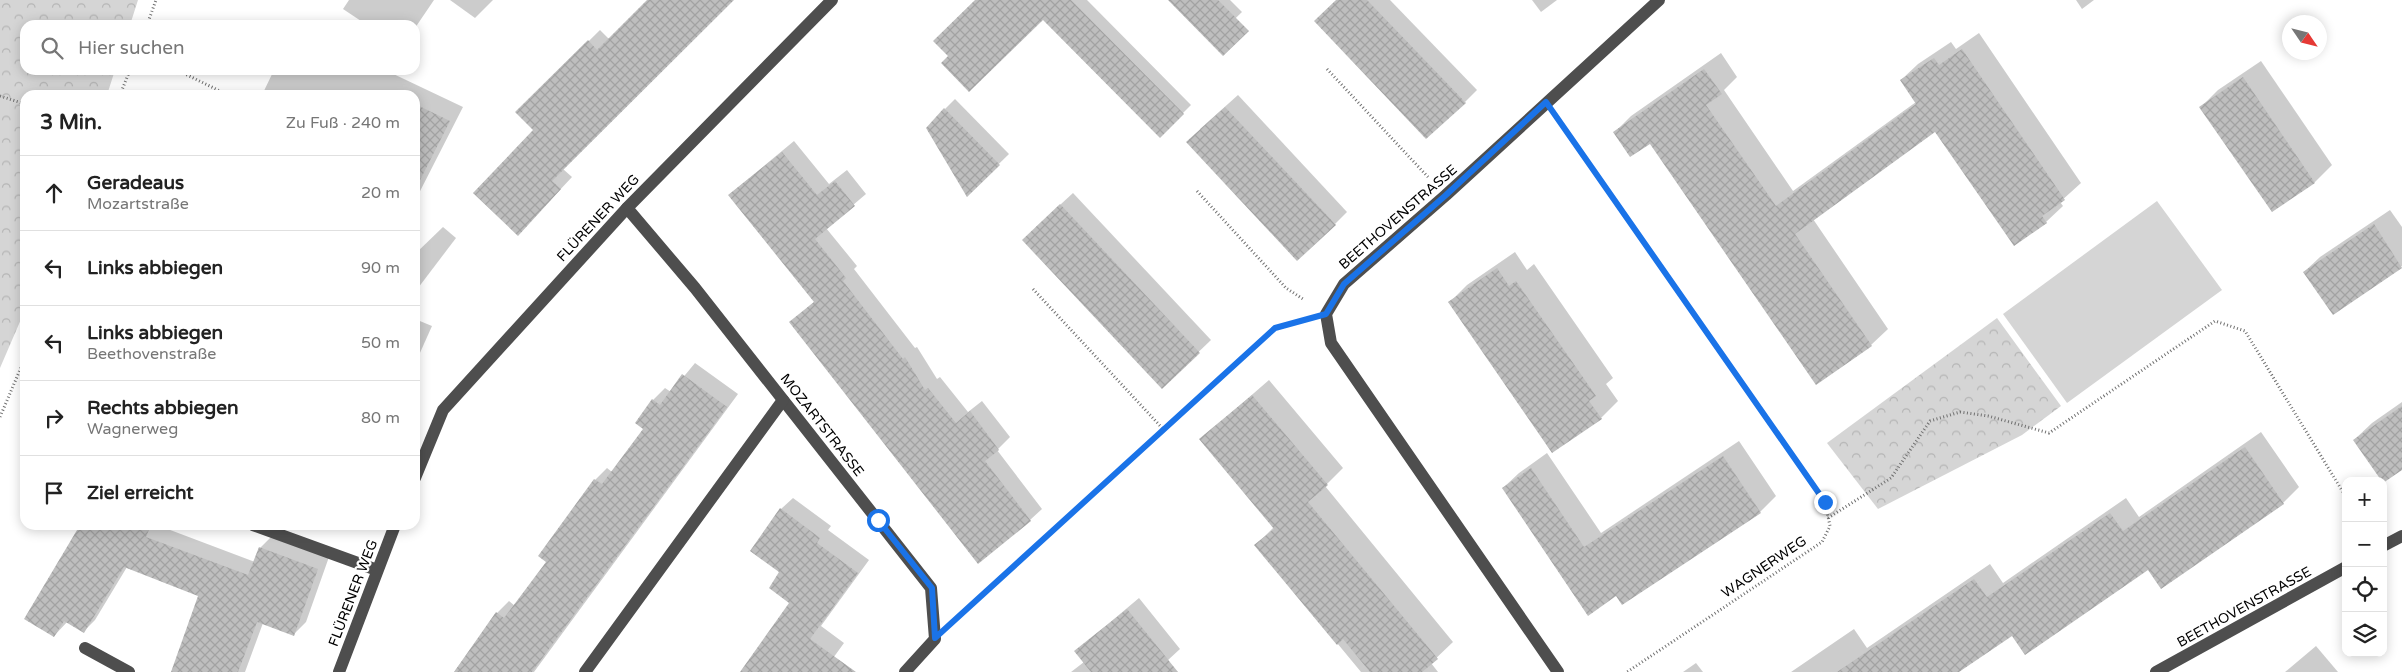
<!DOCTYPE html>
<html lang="de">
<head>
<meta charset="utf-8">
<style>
  :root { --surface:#fff; --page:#f2f2f2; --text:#222; --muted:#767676; --line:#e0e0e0 }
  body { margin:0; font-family:"Varela Round",sans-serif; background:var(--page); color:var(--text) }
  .controls { position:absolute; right:15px; bottom:15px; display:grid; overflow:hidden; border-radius:10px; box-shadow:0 2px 12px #0003 }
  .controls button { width:45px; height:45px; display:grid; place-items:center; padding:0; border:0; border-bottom:1px solid var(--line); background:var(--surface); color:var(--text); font:25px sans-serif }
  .compass { position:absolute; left:2282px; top:15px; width:45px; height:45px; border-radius:50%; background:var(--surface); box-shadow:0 2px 12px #0003; rotate:125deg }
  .stop { position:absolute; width:15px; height:15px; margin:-11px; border:4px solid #1a73e8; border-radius:50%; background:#fff }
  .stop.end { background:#1a73e8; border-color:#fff; box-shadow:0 1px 5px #0008 }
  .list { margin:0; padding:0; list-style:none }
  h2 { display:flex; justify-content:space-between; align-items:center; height:65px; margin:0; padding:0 20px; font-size:21px }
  h2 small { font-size:16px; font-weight:400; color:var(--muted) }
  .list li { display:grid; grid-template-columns:32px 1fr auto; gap:15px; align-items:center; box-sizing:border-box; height:75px; padding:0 20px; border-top:1px solid var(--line) }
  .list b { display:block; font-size:19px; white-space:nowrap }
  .list p { margin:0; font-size:16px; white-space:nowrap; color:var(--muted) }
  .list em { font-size:16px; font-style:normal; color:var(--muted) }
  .icon { flex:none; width:28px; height:28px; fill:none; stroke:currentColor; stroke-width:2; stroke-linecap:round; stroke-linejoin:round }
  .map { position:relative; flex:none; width:2402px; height:672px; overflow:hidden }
  .search { position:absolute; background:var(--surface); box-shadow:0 2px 12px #0003; left:20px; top:20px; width:400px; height:55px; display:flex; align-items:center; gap:12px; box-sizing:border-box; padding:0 18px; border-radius:15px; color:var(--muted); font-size:19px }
  .panel { position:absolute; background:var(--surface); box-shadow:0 2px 12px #0003; left:20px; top:90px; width:400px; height:440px; border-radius:15px }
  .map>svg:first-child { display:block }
  .forest { fill:url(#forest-crowns) }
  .garden { fill:#d5d5d5 }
  .shadow { fill:#0003 }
  .building { fill:url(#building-cross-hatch) }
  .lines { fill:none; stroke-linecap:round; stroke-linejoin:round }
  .path { stroke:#707070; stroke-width:3; stroke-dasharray:1 2.5; stroke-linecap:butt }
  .minor { stroke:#4e4e4e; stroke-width:12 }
  .route { stroke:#1a73e8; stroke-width:6 }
  .labels { text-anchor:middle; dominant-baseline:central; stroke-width:4.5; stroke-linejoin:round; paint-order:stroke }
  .street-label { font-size:14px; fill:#000; stroke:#fff }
</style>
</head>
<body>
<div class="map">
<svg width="2402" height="672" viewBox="0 0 2402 672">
  <defs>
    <pattern id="forest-crowns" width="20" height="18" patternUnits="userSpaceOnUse" patternTransform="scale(1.25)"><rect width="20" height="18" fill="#d5d5d5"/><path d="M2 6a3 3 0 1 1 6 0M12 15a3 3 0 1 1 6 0" fill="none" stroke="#b5b5b5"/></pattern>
    <pattern id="building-cross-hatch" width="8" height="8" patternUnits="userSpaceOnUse" patternTransform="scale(1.25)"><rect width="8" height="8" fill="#bebebe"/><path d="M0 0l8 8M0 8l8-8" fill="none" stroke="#a2a2a2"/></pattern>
  </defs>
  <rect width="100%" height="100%" fill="#fff"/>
  <!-- forest -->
  <g class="forest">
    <polygon points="0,0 138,0 130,25 25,25 25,70 115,70 107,95 25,95 25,310 0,368"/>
    <polygon points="1997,318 2061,406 2022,435 1878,509 1827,443"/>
  </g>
  <!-- garden -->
  <polygon class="garden" points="2157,201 2222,290 2067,403 2003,314"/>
  <!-- shadow -->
  <g class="shadow">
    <polygon points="349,0 434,0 415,28 415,25 367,25 343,9"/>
    <polygon points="450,0 493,0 475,18"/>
    <polygon points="650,0 733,0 563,169 572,177 529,223 535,130 517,112 600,30 609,39"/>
    <polygon points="976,0 1087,0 1191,105 1160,136 1043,18 950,56"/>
    <polygon points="1170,0 1230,0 1242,12 1211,42"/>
    <polygon points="1337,0 1390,0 1477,90 1465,102"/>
    <polygon points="1532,0 1557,0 1541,12"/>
    <polygon points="2076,0 2094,0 2082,9"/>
    <polygon points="1979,33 2081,183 2060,202 2063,206 2046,222 1935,130 1813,219 1888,329 1871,345 1650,142 1615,132 1631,116 1721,53 1737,77 1724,90 1793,191 1916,102 1901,80 1918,64 1951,42 1956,49"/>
    <polygon points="2261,61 2332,165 2315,182 2272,211 2201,107 2218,90"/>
    <polygon points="274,70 385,70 463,107 415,201 415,95 262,95"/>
    <polygon points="1238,95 1347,212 1335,224 1200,129"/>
    <polygon points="955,99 1009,154 967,195 945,109"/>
    <polygon points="794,141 829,184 847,170 866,194 826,228 857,266 854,269 915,348 917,347 937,379 940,377 968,412 982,401 1010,437 997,450 1042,509 1030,520 791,322 815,301 729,195"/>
    <polygon points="1073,193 1211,340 1162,387 1035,228"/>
    <polygon points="2390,210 2402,227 2402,266 2333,314 2304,272 2320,257"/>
    <polygon points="443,227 456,238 415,292 415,254"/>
    <polygon points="1515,252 1527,270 1534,264 1613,378 1606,384 1618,401 1601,418 1450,302 1467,285"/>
    <polygon points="415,319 432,326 415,364"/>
    <polygon points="695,363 738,394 534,672 454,672 497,613 509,601 515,606 548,562 595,480 607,468 612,472 645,428 637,423 653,400 665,388 671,392"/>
    <polygon points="1269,380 1343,468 1325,486 1453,642 1431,663 1438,672 1361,672 1256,545 1274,527 1201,439"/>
    <polygon points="2402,402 2402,469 2354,440 2372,423"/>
    <polygon points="2261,432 2299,487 2283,503 2162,587 2149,568 2012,634 1957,672 1791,672 1854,629 1867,648 1990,564 2003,583 2126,498 2139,517"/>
    <polygon points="1739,441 1776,496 1760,512 1616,595 1503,488 1519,473 1547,453 1601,533"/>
    <polygon points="793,498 831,526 828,530 869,560 821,626 844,643 823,672 742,672 791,602 781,572 781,509"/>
    <polygon points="73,525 157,525 255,562 260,548 272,536 329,557 306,622 294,634 263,623 245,672 174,672 200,595 127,567 95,620 84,631 68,621 54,636 80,528"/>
    <polygon points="1139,598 1180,649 1155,672 1071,672 1084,662 1076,651"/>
    <polygon points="2316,646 2338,672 2285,672"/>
    <polygon points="1696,663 1703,672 1683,672"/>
  </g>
  <!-- building -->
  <g class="building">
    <polygon points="647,0 734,0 552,181 561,189 518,236 473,193 533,130 515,112 588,40 597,50"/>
    <polygon points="975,0 1071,0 1184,114 1160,138 1043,20 969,92 941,63 948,56 933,41"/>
    <polygon points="1168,0 1218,0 1249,31 1223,56"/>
    <polygon points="1336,0 1367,0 1466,103 1426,139 1314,21"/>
    <polygon points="1962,49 2065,200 2042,216 2047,223 2014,246 1935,132 1795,234 1872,346 1816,385 1650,144 1630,157 1613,132 1704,69 1722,94 1706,105 1776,206 1916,104 1900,80 1934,58 1939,65"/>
    <polygon points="2243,77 2315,183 2272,212 2199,107"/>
    <polygon points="415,104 450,121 415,190"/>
    <polygon points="1225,107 1336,225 1297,261 1186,142"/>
    <polygon points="944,108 1000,165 967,197 926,128"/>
    <polygon points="782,152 817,195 835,181 855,206 815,239 846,278 843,281 903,359 905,357 925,390 928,388 956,423 970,411 999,450 985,461 1031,521 978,564 789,322 814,302 728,195"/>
    <polygon points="1060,204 1200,353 1162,389 1022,240"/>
    <polygon points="2374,224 2402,268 2333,315 2303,272"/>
    <polygon points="1497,268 1509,286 1516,281 1596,396 1589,401 1602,419 1552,453 1448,302"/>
    <polygon points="682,374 727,407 532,672 454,672 496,612 504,618 546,562 538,556 594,479 602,484 643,429 635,423 652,399 660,405"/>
    <polygon points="1252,395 1328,485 1308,502 1438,659 1422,672 1370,672 1343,639 1337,645 1254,545 1274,529 1199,439"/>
    <polygon points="2402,406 2402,470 2383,483 2353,440"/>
    <polygon points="2245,447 2284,504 2161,589 2148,570 2025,655 2012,636 1959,672 1837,672 1974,579 1987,597 2110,513 2123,531"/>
    <polygon points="1723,456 1761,513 1622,605 1616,596 1588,616 1502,488 1531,468 1584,547"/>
    <polygon points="780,508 820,538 817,543 858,573 810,639 856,672 740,672 789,603 769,588 779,572 750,551"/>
    <polygon points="80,525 151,525 146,537 248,575 259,547 318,569 294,636 257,622 238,672 171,672 198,596 124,567 84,633 64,621 54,637 24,619"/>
    <polygon points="1127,609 1178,672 1091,672 1074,651"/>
  </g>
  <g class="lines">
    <!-- path -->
    <g class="path">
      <polyline points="147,25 156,0"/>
      <polyline points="1327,69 1428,177"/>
      <polyline points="177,70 228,95"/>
      <polyline points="120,95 130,70"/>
      <polyline points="0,96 25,104"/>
      <polyline points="1562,125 1825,502 1830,526 1822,542 1627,672"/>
      <polyline points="1197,191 1286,288 1303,299"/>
      <polyline points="1033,289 1164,430"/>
      <polyline points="0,417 25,358"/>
      <polyline points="1828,518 1891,478 1930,421 1960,412 1988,416 2049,433 2215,321 2245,331 2346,497"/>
      <polyline points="961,615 1275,328 1300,321"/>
    </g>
    <!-- minor -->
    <g class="minor">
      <polyline points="627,208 695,288 931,588 935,639 905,672"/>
      <polyline points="415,478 443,410 627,208 832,0"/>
      <polyline points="253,525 377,570"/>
      <polyline points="2383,546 2402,536"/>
      <polyline points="85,648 129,672"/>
      <polyline points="339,672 395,525"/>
      <polyline points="585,672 783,400"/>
      <polyline points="1558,672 1331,343 1326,314 1344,284 1446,195 1659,0"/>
      <polyline points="2156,672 2346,567"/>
    </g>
  </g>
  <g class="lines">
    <!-- route -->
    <polyline class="route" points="878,520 932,588 935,638 1275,328 1326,314 1344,284 1446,195 1546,102 1825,502"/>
  </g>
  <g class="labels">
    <!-- street labels -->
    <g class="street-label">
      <text transform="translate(1398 217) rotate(-41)">BEETHOVENSTRASSE</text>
      <text transform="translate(598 218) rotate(-47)">FLÜRENER WEG</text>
      <text transform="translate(822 425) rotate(52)">MOZARTSTRASSE</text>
      <text transform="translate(1764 567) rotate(-34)">WAGNERWEG</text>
      <text transform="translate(353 593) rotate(-69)">FLÜRENER WEG</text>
      <text transform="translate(2244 607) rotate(-29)">BEETHOVENSTRASSE</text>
    </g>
  </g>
</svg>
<div class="controls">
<button>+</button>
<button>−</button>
<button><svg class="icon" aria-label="locate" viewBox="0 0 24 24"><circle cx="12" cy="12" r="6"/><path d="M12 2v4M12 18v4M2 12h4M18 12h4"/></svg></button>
<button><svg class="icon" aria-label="layers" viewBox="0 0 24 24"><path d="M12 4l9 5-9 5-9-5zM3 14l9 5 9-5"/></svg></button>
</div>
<svg class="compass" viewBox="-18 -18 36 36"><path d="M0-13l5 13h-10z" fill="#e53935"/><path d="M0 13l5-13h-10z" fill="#767676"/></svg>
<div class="stop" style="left:878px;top:520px"></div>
<div class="stop end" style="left:1825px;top:502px"></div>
<div class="search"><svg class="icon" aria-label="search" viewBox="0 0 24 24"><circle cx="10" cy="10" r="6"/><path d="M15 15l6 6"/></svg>Hier suchen</div>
<section class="panel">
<h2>3 Min.<small>Zu Fuß · 240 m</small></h2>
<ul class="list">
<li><svg class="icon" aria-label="ahead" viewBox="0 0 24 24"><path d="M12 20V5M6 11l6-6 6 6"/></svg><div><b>Geradeaus</b><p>Mozartstraße</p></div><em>20 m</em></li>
<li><svg class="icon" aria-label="left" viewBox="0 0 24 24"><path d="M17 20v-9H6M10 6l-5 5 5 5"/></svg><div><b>Links abbiegen</b></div><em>90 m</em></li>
<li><svg class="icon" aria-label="left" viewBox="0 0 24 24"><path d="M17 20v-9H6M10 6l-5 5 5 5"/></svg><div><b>Links abbiegen</b><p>Beethovenstraße</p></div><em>50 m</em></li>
<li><svg class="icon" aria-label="right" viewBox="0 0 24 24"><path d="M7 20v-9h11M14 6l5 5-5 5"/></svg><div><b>Rechts abbiegen</b><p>Wagnerweg</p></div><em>80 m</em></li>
<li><svg class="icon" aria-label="arrive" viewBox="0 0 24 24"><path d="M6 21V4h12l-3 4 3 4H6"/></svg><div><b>Ziel erreicht</b></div></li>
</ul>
</section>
</div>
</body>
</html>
